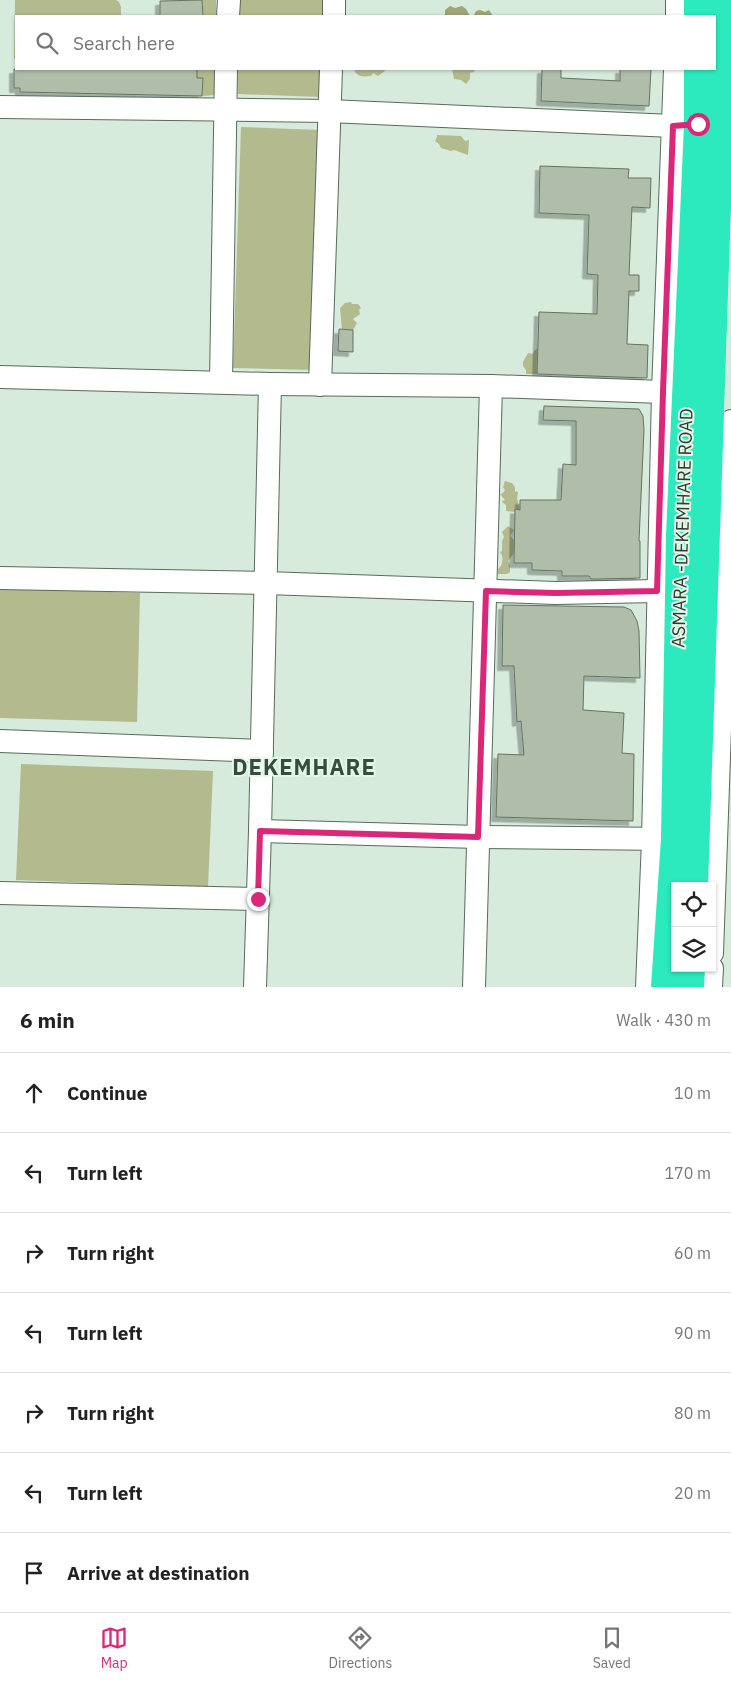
<!DOCTYPE html>
<html lang="en">
<head>
<meta charset="utf-8">
<style>
  :root { --surface:#fff; --page:#f6f6f6; --text:#222; --muted:#767676; --line:#e0e0e0; --accent:#db2777 }
  body { margin:0; font-family:"IBM Plex Sans",sans-serif; background:var(--page); color:var(--text) }
  .controls { position:absolute; right:15px; bottom:15px; display:grid; overflow:hidden; border-radius:0px; box-shadow:0 1px 4px #0004 }
  .controls button { width:45px; height:45px; display:grid; place-items:center; padding:0; border:0; border-bottom:1px solid var(--line); background:var(--surface); color:var(--text); font:25px sans-serif }
  .stop { position:absolute; width:15px; height:15px; margin:-11px; border:4px solid #db2777; border-radius:50%; background:#fff }
  .stop.end { background:#db2777; border-color:#fff; box-shadow:0 1px 5px #0008 }
  .list { margin:0; padding:0; list-style:none }
  h2 { display:flex; justify-content:space-between; align-items:center; height:65px; margin:0; padding:0 20px; font-size:21px }
  h2 small { font-size:16px; font-weight:400; color:var(--muted) }
  .list li { display:grid; grid-template-columns:32px 1fr auto; gap:15px; align-items:center; box-sizing:border-box; height:80px; padding:0 20px; border-top:1px solid var(--line) }
  .list b { display:block; font-size:19px; white-space:nowrap }
  .list em { font-size:16px; font-style:normal; color:var(--muted) }
  .icon { flex:none; width:28px; height:28px; fill:none; stroke:currentColor; stroke-width:2; stroke-linecap:round; stroke-linejoin:round }
  .map { position:relative; flex:none; width:731px; height:987px; overflow:hidden }
  .search { position:absolute; background:var(--surface); box-shadow:0 1px 4px #0004; left:15px; right:15px; top:15px; height:55px; display:flex; align-items:center; gap:12px; box-sizing:border-box; padding:0 18px; border-radius:0px; color:var(--muted); font-size:19px }
  .sheet { height:625px; background:var(--surface) }
  nav { display:flex; justify-content:space-around; align-items:center; box-sizing:border-box; height:70px; border-top:1px solid var(--line); background:var(--surface); font-size:14px; color:var(--muted) }
  nav a { display:grid; justify-items:center; gap:2px }
  nav .on { color:var(--accent) }
  .map>svg:first-child { display:block }
  .green { fill:#b3ba8e }
  .forest { fill:#9ea576 }
  .building { fill:#b0bda9; stroke:#677260; filter:url(#shadow) }
  .lines { fill:none; stroke-linecap:round; stroke-linejoin:round }
  .minor-casing { stroke:#586b5d; stroke-width:24 }
  .highway-casing { stroke:#fff; stroke-width:29 }
  .minor { stroke:#fff; stroke-width:22 }
  .highway { stroke:#2de9be; stroke-width:28 }
  .route { stroke:#db2777; stroke-width:6 }
  .labels { text-anchor:middle; dominant-baseline:central; stroke-width:4; stroke-linejoin:round; paint-order:stroke }
  .street-label { font-size:18px; fill:#303933; stroke:#e3f9e8 }
  .district-label { font-size:22px; font-weight:bold; letter-spacing:1px; fill:#3a4b3e; stroke:#e3f9e8 }
</style>
</head>
<body>
<div class="map">
<svg width="731" height="987" viewBox="0 0 731 987">
  <defs>
    <filter id="shadow"><feDropShadow dx="-4.5" dy="4.5" stdDeviation="0" flood-color="#0004"/></filter>
  </defs>
  <rect width="100%" height="100%" fill="#d6ebdb"/>
  <!-- green -->
  <g class="green">
    <polygon points="15,0 116,0 119,2 121,7 121,16 16,16 16,59 14,59"/>
    <polygon points="202,0 216,0 216,16 203,16"/>
    <polygon points="240,0 323,0 322,16 240,16"/>
    <polygon points="197,69 215,69 215,95 202,96 203,79 197,78"/>
    <polygon points="238,69 321,69 320,97 238,94"/>
    <path d="M 354,69 L 385,69 L 385,71 L 378,76 L 373,73 L 371,76 C 364,77 356,77 354,69 Z"/>
    <polygon points="452,69 475,69 474,72 470,73 470,79 466,84 461,80 454,79"/>
    <polygon points="241,127 320,130 312,370 233,368"/>
    <polygon points="437,135 461,136 465,141 469,140 468,155 454,150 451,151 441,148 439,144 435,141 437,137"/>
    <polygon points="351,302 352,304 358,304 361,308 359,310 360,314 353,319 357,323 353,330 342,329 340,308 345,303"/>
    <polygon points="538,348 537,374 526,374 526,370 523,366 523,362 528,353 533,354 534,351"/>
    <polygon points="505,481 512,483 515,487 515,492 517,491 518,493 517,498 520,510 515,509 515,512 506,511 506,505 503,503 502,501 505,500 500,494 503,493 505,490 503,487"/>
    <path d="M 508,526 L 514,530 L 510,536 L 514,540 L 515,552 L 508,561 L 510,565 L 510,572 L 507,574 L 498,574 L 498,569 C 503,566 504,557 500,552 L 502,551 L 502,541 L 504,537 L 502,532 Z"/>
    <polygon points="0,588 140,593 137,722 0,718"/>
    <polygon points="21,764 213,771 208,887 16,880"/>
  </g>
  <!-- forest -->
  <polygon class="forest" points="450,6 455,8 462,6 466,9 470,16 474,15 476,11 480,10 485,12 489,10 493,16 445,16 445,10"/>
  <!-- building -->
  <g class="building">
    <polygon points="202,0 203,16 160,16 160,1"/>
    <polygon points="14,69 197,69 197,78 203,78 202,96 20,92 20,88 14,88"/>
    <polygon points="542,69 561,69 561,78 620,81 620,69 651,69 649,106 541,101"/>
    <polygon points="540,166 629,169 628,178 651,178 650,208 632,207 629,275 639,275 639,291 629,291 627,344 648,345 647,378 537,374 539,312 597,314 598,275 587,274 589,215 539,213"/>
    <polygon points="339,329 353,330 353,352 338,351"/>
    <polygon points="544,406 639,409 643,416 644,430 639,541 640,541 640,578 599,579 591,579 589,576 562,576 562,571 532,570 532,563 514,563 515,509 520,510 520,500 561,500 563,464 576,465 576,421 543,420"/>
    <polygon points="503,605 624,607 631,610 637,621 639,631 640,678 584,676 583,710 624,713 622,753 634,754 633,821 496,817 498,754 524,755 521,721 517,722 514,666 502,666"/>
  </g>
  <g class="lines">
    <!-- minor casing -->
    <g class="minor-casing">
      <g id="minor">
        <polyline points="228,16 229,0"/>
        <polyline points="334,16 334,0"/>
        <polyline points="677,16 677,0"/>
        <polyline points="0,107 329,111 673,126 688,125"/>
        <polyline points="0,377 270,384 491,386 663,392"/>
        <polyline points="221,382 226,69"/>
        <polyline points="320,385 331,69"/>
        <polyline points="0,578 266,583 556,593 657,591"/>
        <polyline points="0,741 262,751"/>
        <polyline points="260,831 478,837 668,839"/>
        <polyline points="0,893 258,899"/>
        <polyline points="712,953 731,421"/>
        <polyline points="255,987 260,831 270,384"/>
        <polyline points="474,987 491,386"/>
        <polyline points="647,987 653,840 663,392 675,69"/>
        <polyline points="711,987 712,968"/>
      </g>
    </g>
    <!-- highway casing -->
    <g class="highway-casing">
      <g id="highway">
        <polyline points="698,16 698,0"/>
        <polyline points="694,886 724,0"/>
        <polyline points="665,987 675,839 680,535 698,124 698,69"/>
        <polyline points="690,987 691,968"/>
      </g>
    </g>
    <!-- minor -->
    <use href="#minor" class="minor"/>
    <!-- highway -->
    <use href="#highway" class="highway"/>
  </g>
  <g class="lines">
    <!-- route -->
    <polyline class="route" points="258,899 260,831 478,837 486,591 556,593 657,591 663,392 673,126 698,124"/>
  </g>
  <g class="labels">
    <!-- street labels -->
    <g class="street-label">
      <text transform="translate(682 528) rotate(-88)">ASMARA -DEKEMHARE ROAD</text>
    </g>
    <!-- district labels -->
    <g class="district-label">
      <text x="304" y="766">DEKEMHARE</text>
    </g>
  </g>
</svg>
<div class="controls">
<button><svg class="icon" aria-label="locate" viewBox="0 0 24 24"><circle cx="12" cy="12" r="6"/><path d="M12 2v4M12 18v4M2 12h4M18 12h4"/></svg></button>
<button><svg class="icon" aria-label="layers" viewBox="0 0 24 24"><path d="M12 4l9 5-9 5-9-5zM3 14l9 5 9-5"/></svg></button>
</div>
<div class="stop" style="left:698px;top:124px"></div>
<div class="stop end" style="left:258px;top:899px"></div>
<div class="search"><svg class="icon" aria-label="search" viewBox="0 0 24 24"><circle cx="10" cy="10" r="6"/><path d="M15 15l6 6"/></svg>Search here</div>
</div>
<section class="sheet">
<h2>6 min<small>Walk · 430 m</small></h2>
<ul class="list">
<li><svg class="icon" aria-label="ahead" viewBox="0 0 24 24"><path d="M12 20V5M6 11l6-6 6 6"/></svg><div><b>Continue</b></div><em>10 m</em></li>
<li><svg class="icon" aria-label="left" viewBox="0 0 24 24"><path d="M17 20v-9H6M10 6l-5 5 5 5"/></svg><div><b>Turn left</b></div><em>170 m</em></li>
<li><svg class="icon" aria-label="right" viewBox="0 0 24 24"><path d="M7 20v-9h11M14 6l5 5-5 5"/></svg><div><b>Turn right</b></div><em>60 m</em></li>
<li><svg class="icon" aria-label="left" viewBox="0 0 24 24"><path d="M17 20v-9H6M10 6l-5 5 5 5"/></svg><div><b>Turn left</b></div><em>90 m</em></li>
<li><svg class="icon" aria-label="right" viewBox="0 0 24 24"><path d="M7 20v-9h11M14 6l5 5-5 5"/></svg><div><b>Turn right</b></div><em>80 m</em></li>
<li><svg class="icon" aria-label="left" viewBox="0 0 24 24"><path d="M17 20v-9H6M10 6l-5 5 5 5"/></svg><div><b>Turn left</b></div><em>20 m</em></li>
<li><svg class="icon" aria-label="arrive" viewBox="0 0 24 24"><path d="M6 21V4h12l-3 4 3 4H6"/></svg><div><b>Arrive at destination</b></div></li>
</ul>
</section>
<nav>
<a class="on"><svg class="icon" aria-label="map" viewBox="0 0 24 24"><path d="M3 6l6-2 6 2 6-2v14l-6 2-6-2-6 2zM9 4v14M15 6v14"/></svg>Map</a>
<a><svg class="icon" aria-label="directions" viewBox="0 0 24 24"><path d="M12 3l9 9-9 9-9-9zM9 14v-3h6M13 9l2 2-2 2"/></svg>Directions</a>
<a><svg class="icon" aria-label="saved" viewBox="0 0 24 24"><path d="M7 4h10v16l-5-4-5 4z"/></svg>Saved</a>
</nav>
</body>
</html>
